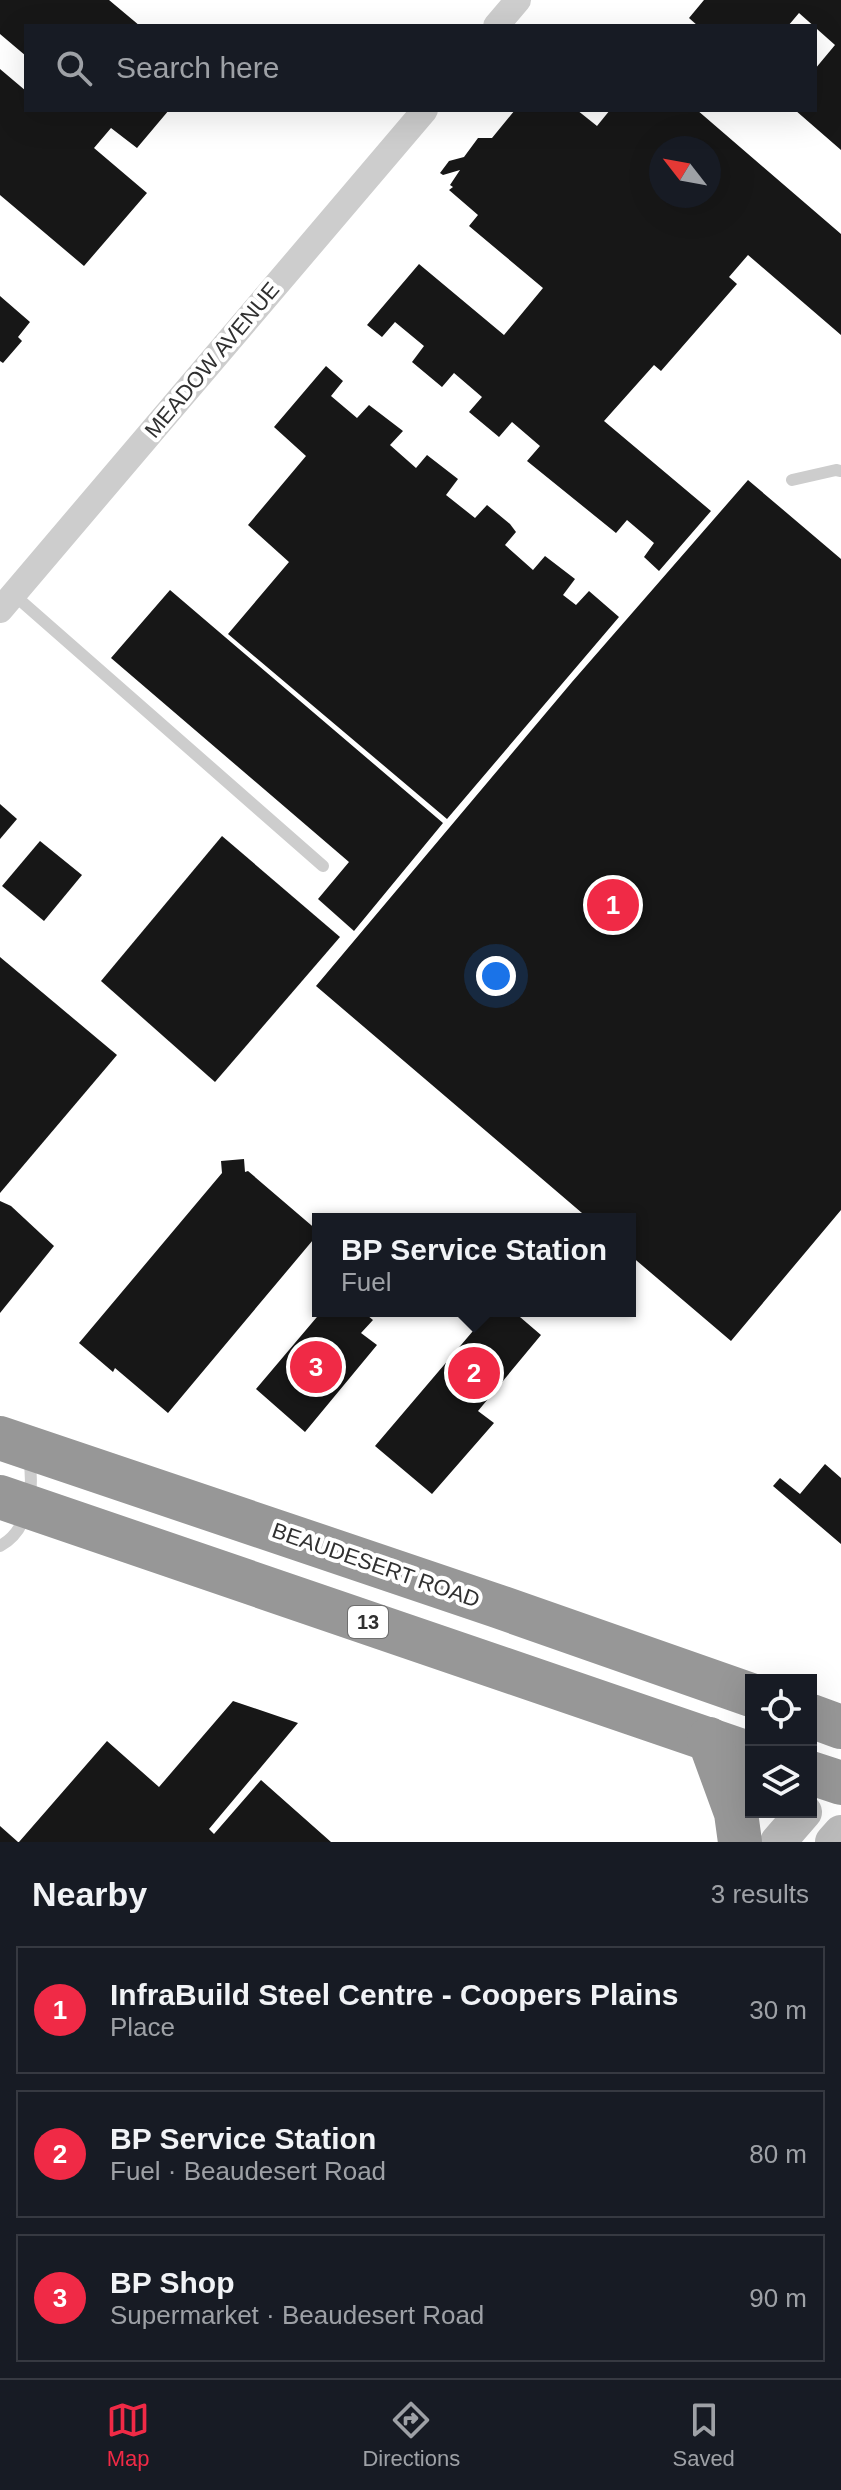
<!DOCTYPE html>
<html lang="en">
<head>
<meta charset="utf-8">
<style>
  :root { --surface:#171b24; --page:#242831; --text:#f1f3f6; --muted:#9ea1a6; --line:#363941; --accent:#f02a46 }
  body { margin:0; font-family:Helvetica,sans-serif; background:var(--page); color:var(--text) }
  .controls { position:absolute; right:24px; bottom:24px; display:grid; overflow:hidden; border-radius:0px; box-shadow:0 8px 32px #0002 }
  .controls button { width:72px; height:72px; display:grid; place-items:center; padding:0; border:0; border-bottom:2px solid var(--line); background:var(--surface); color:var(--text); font:40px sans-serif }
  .compass { position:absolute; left:649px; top:136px; width:72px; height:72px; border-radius:50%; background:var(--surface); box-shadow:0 8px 32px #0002; rotate:301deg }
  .you { position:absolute; left:496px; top:976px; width:28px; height:28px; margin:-20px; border:6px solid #fff; border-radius:50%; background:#1a73e8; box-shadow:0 0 0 12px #1a73e833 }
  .badge { display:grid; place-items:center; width:52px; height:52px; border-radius:50%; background:var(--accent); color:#fff; font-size:26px; font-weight:700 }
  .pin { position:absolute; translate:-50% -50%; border:4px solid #fff; box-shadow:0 2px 8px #0006 }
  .popup { position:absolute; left:312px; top:1213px; width:324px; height:104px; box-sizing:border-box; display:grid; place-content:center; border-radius:0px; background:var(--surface); filter:drop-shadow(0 2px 6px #0005); font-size:26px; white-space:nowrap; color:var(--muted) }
  .popup b { font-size:30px; color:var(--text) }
  .popup::after { content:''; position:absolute; left:50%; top:100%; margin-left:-16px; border:16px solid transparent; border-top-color:var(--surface) }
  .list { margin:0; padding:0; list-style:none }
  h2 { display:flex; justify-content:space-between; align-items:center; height:104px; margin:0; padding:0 32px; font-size:34px }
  h2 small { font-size:26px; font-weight:400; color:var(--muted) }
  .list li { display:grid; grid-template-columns:52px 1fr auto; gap:24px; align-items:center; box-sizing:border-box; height:128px; margin:0 16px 16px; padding:0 16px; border:2px solid var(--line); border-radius:0px }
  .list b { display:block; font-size:30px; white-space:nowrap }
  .list p { margin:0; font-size:26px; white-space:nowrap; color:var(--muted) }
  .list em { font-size:26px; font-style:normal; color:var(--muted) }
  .icon { flex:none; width:44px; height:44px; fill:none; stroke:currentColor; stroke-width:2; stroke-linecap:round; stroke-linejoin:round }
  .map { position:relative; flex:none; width:841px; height:1842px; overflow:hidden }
  .search { position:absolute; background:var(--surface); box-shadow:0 8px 32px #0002; left:24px; right:24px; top:24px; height:88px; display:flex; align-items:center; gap:20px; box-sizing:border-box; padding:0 28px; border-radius:0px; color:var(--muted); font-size:30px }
  .sheet { height:536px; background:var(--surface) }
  nav { display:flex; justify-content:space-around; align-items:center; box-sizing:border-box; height:112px; border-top:2px solid var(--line); background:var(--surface); font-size:22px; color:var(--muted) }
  nav a { display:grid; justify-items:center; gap:4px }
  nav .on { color:var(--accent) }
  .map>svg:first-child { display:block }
  .building { fill:#171717; fill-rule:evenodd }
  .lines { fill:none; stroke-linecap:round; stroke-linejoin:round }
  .lane { stroke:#cdcdcd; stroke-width:12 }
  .street { stroke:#cdcdcd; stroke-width:26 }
  .secondary { stroke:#bababa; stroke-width:36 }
  .highway { stroke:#979797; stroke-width:44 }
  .labels { text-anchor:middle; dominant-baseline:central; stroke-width:8; stroke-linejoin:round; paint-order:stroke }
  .shield { fill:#fff; stroke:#6e6e6e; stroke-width:2 }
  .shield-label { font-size:20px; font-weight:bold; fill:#303030 }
  .street-label { font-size:22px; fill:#303030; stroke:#fff }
</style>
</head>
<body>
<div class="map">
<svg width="841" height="1842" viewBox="0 0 841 1842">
  <rect width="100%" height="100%" fill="#fff"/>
  <!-- building -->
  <g class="building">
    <polygon points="0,0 109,0 140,26 26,26 26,56 0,34"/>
    <polygon points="704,0 841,0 841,150 795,110 815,110 815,69 835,45 799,13 788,26 698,26 689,18"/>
    <polygon points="0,69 26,91 26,110 169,110 137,148 111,128 94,148 147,193 84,266 0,195"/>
    <path d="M 515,110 L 577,110 L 597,126 L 610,110 L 697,110 L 841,234 L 841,335 L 748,255 L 729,277 L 737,284 L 661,371 L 654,365 L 604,421 L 711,511 L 659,571 L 644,557 L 654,543 L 627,520 L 616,533 L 527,461 L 540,446 L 512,422 L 499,437 L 469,412 L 482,397 L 454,373 L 442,387 L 412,362 L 424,346 L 395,322 L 382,337 L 367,325 L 419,264 L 504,335 L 543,288 L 469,226 L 478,215 L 449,190 L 453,187 L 450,185 L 460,170 L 443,175 L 440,173 L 449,161 L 464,157 L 478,138 L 492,138 ZM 661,148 L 709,148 L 709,196 L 661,196 Z"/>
    <polygon points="0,296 30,322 18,337 22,341 3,363 0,361"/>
    <polygon points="326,366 343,381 331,396 357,418 369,405 403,431 390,445 416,468 427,455 458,479 446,495 475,518 487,505 510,524 516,532 505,545 533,570 545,556 575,579 563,595 576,605 589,591 619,617 447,819 228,634 289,562 248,525 306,456 274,427"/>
    <polygon points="748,480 841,559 841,1210 731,1341 630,1255 630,1219 589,1219 316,986 572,682"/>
    <polygon points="170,590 443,823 354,931 318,899 349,862 111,658"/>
    <polygon points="0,804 17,819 0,839"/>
    <polygon points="222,836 340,937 215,1082 101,981"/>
    <polygon points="40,841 82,875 44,921 2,886"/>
    <polygon points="0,957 117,1055 0,1193"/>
    <polygon points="244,1159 245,1172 248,1171 318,1231 318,1234 168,1413 115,1368 113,1372 79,1343 222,1173 221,1161"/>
    <polygon points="0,1201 11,1206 54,1246 0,1313"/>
    <polygon points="322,1311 335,1311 339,1315 342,1311 362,1311 373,1320 361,1333 377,1345 305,1432 256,1389"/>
    <polygon points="490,1311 513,1311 541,1335 478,1411 494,1423 432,1494 375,1446"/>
    <polygon points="825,1464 841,1478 841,1544 773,1486 780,1478 800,1494"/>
    <polygon points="233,1701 298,1723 209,1829 214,1834 261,1780 331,1842 19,1842 107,1741 159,1787"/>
    <polygon points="0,1826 18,1842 0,1842"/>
  </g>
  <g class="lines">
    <!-- lane -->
    <g class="lane">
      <polyline points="792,480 836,470 841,471"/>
      <polyline points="13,594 323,866"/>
      <path d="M 0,1546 C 30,1530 34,1488 29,1458"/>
    </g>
    <!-- street -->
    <g class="street">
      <polyline points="496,26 518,0"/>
      <polyline points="0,610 425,110"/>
    </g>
    <!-- secondary -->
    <g class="secondary">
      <polyline points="778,1842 804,1812"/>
      <polyline points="833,1842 841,1833"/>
    </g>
    <!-- highway -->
    <g class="highway">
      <polyline points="0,1438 497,1606 751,1695"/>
      <polyline points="0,1497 751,1754"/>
      <polyline points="811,1716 841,1727"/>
      <polyline points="709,1739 736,1813 740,1842"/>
      <polyline points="811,1773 841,1783"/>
    </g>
  </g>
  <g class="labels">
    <!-- shield labels -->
    <rect class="shield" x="348" y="1606" width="40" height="32" rx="6"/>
    <g class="shield-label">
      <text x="368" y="1622">13</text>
    </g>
    <!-- street labels -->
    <g class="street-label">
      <text transform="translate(212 360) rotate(-50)">MEADOW AVENUE</text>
      <text transform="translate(376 1565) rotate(19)">BEAUDESERT ROAD</text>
    </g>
  </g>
</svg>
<div class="controls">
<button><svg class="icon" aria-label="locate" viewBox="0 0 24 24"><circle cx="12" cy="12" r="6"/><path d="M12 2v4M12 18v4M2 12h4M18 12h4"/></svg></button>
<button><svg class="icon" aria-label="layers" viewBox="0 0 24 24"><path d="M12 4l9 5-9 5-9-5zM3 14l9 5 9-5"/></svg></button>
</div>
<svg class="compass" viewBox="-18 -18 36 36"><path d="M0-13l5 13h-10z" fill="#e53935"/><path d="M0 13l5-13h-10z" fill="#9ea1a6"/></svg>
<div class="you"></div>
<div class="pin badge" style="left:613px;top:905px">1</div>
<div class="pin badge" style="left:474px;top:1373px">2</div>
<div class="popup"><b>BP Service Station</b>Fuel</div>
<div class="pin badge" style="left:316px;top:1367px">3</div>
<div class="search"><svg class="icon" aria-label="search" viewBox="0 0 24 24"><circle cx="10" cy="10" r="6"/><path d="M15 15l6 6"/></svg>Search here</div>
</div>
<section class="sheet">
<h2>Nearby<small>3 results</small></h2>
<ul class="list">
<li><span class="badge">1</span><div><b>InfraBuild Steel Centre - Coopers Plains</b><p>Place</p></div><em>30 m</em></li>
<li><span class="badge">2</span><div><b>BP Service Station</b><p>Fuel · Beaudesert Road</p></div><em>80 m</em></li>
<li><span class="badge">3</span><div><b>BP Shop</b><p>Supermarket · Beaudesert Road</p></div><em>90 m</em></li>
</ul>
</section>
<nav>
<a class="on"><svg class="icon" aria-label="map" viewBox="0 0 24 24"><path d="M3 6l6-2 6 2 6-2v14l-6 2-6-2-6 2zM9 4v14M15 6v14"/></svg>Map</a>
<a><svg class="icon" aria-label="directions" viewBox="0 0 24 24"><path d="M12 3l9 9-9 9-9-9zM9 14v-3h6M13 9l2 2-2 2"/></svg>Directions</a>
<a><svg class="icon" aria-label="saved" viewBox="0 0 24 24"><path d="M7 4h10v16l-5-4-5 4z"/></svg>Saved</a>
</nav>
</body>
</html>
